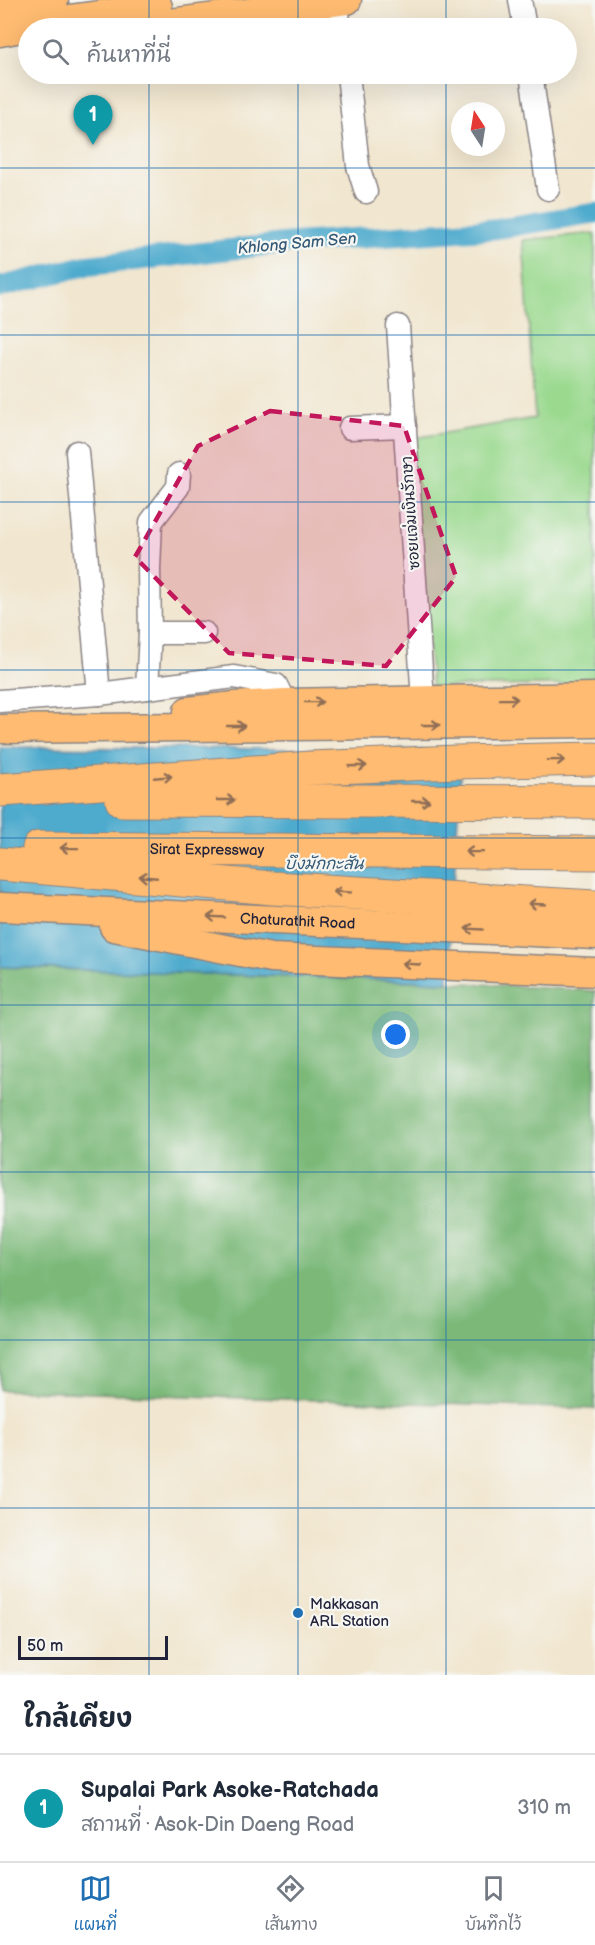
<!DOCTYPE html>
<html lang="th">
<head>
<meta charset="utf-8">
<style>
  :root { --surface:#fff; --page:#f6f6f7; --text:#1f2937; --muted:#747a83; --line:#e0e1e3; --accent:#1f6fb2 }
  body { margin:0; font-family:"Balsamiq Sans","Playpen Sans Thai",sans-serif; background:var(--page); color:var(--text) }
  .compass { position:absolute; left:451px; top:102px; width:54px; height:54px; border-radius:50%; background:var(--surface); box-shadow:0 6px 24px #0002; rotate:348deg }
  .scale { position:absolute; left:18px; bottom:15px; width:150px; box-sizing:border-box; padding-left:6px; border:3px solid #22223b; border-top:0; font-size:16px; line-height:21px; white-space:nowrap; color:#22223b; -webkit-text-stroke:4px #f6f6f2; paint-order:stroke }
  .you { position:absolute; left:396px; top:1035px; width:21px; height:21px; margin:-15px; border:4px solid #fff; border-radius:50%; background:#1a73e8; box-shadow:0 0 0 9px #1a73e833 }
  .badge { display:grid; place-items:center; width:39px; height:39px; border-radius:50%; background:var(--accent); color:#fff; font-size:20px; font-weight:700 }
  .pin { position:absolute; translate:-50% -50px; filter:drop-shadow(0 2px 3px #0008) }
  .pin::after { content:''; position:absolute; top:32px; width:21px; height:18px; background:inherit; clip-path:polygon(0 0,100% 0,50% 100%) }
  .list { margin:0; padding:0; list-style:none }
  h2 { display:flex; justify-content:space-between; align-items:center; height:78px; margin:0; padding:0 24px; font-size:26px }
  h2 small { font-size:20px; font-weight:400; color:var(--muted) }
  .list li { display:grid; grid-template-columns:39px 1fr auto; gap:18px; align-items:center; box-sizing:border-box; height:108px; padding:0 24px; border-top:2px solid var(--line) }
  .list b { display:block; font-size:22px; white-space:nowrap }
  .list p { margin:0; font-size:20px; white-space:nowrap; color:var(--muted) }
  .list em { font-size:20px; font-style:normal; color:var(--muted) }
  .icon { flex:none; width:33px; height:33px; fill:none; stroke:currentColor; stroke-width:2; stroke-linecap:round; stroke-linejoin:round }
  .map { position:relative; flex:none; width:595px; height:1675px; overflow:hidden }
  .search { position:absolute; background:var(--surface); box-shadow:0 6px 24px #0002; left:18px; right:18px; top:18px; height:66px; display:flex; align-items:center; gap:15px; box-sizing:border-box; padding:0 21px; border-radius:33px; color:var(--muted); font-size:22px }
  .sheet { height:186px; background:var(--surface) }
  nav { display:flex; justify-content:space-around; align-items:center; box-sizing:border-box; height:84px; border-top:2px solid var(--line); background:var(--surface); font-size:16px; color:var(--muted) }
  nav a { display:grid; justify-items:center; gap:3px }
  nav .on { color:var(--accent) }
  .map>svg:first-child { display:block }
  .green { fill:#9ad98e; stroke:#5e7e64; stroke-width:1.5 }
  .forest { fill:#7bb979; stroke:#4e6e5a; stroke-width:1.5 }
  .water { fill:#50abce; stroke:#396684; stroke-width:1.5 }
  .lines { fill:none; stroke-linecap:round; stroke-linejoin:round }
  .canal { stroke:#50abce; stroke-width:21 }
  .minor-casing { stroke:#8a8485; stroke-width:25 }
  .major-casing { stroke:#8a8485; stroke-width:31 }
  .highway-casing { stroke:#8a8485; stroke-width:35 }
  .minor { stroke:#fff; stroke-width:22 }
  .major { stroke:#febb71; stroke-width:28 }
  .highway { stroke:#febb71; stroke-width:33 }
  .oneway { stroke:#906e56 }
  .marked { fill:#c2185b; fill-opacity:0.2; stroke:#c2185b; stroke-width:4.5; stroke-dasharray:12 8; stroke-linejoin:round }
  .grid { fill:none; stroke:#1f6fb2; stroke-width:1.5; stroke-opacity:0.55 }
  .poi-dot { fill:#1f6fb2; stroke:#f6f6f2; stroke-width:2 }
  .labels { text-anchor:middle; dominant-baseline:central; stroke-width:4.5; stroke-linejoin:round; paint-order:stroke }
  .street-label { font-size:15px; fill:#22223b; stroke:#f6f6f2 }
  .poi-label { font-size:15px; fill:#22223b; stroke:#f6f6f2; text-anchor:start }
  .water-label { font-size:16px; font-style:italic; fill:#345976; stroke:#f6f6f2 }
</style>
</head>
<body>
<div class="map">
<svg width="595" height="1675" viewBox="0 0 595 1675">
  <rect width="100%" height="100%" fill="#f6f6f2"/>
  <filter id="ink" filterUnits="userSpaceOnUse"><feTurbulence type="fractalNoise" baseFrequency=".0167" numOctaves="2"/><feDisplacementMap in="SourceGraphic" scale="12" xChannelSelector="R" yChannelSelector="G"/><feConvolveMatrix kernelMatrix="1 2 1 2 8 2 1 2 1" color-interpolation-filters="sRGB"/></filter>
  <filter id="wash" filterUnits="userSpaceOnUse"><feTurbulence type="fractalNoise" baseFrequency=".008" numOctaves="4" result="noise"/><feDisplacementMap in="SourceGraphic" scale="24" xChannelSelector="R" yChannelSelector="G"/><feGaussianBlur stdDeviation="1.35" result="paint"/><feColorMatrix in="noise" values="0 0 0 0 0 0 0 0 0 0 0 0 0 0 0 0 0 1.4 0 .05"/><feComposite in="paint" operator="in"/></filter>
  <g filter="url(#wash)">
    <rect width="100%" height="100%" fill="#f1e6cf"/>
    <!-- green -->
    <polygon class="green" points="595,233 595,684 432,687 409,439 535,418 523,240"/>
    <!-- forest -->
    <polygon class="forest" points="0,967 448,982 595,991 595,1409 0,1390"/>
    <!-- water -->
    <polygon class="water" points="0,747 462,750 448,982 0,967"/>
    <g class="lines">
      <!-- canal -->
      <polyline class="canal" points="0,287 84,266 288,243 494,229 595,213"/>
    </g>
  </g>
  <g filter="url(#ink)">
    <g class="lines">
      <!-- minor casing -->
      <g class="minor-casing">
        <g id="minor">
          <polyline points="520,0 525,28"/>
          <polyline points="336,1 340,28"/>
          <polyline points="348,74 358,166 366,192"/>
          <polyline points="531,74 548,189"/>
          <polyline points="398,326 423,700"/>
          <polyline points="350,428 405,426"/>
          <polyline points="77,452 99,694"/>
          <polyline points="150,633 204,633"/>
          <polyline points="147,688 150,633 149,569 151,522 178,487 179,474"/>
          <polyline points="0,701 99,694 234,677 276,685 285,703"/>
        </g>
      </g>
      <!-- major casing -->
      <g class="major-casing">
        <g id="major">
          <polyline points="0,8 54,0"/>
          <polyline points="131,28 347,0"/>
          <polyline points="0,32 69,19 158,7"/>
          <polyline points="188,711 235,706 285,703 595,697"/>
          <polyline points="0,729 595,723"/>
          <path id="s1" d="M 0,907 L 595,935"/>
          <polyline points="114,927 271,958 595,972"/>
        </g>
      </g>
      <!-- highway casing -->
      <g class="highway-casing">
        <g id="highway">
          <polyline points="0,790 311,768 456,762 595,759"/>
          <polyline points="122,800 595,802"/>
          <path id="s2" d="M 39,848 L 595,853"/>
          <polyline points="0,864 273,888 595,907"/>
        </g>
      </g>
      <!-- minor -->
      <use href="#minor" class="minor"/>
      <!-- major -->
      <use href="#major" class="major"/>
      <!-- highway -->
      <use href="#highway" class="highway"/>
    </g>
    <!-- one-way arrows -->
    <defs><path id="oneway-shaft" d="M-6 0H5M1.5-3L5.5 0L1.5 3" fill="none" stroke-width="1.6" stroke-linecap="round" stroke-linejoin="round" transform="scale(1.5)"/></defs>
    <g class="oneway">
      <use href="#oneway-shaft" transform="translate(509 699) rotate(-1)"/>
      <use href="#oneway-shaft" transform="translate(314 702) rotate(-1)"/>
      <use href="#oneway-shaft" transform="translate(431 725)"/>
      <use href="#oneway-shaft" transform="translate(236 726)"/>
      <use href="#oneway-shaft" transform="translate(556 760) rotate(-1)"/>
      <use href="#oneway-shaft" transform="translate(358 766) rotate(-2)"/>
      <use href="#oneway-shaft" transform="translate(163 777) rotate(-5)"/>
      <use href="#oneway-shaft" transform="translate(226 800)"/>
      <use href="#oneway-shaft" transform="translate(421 801)"/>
      <use href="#oneway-shaft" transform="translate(69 848) rotate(-179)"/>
      <use href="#oneway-shaft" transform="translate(474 852) rotate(-179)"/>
      <use href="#oneway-shaft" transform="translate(148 877) rotate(-175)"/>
      <use href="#oneway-shaft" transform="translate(342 892) rotate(-177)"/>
      <use href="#oneway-shaft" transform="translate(537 904) rotate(-177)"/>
      <use href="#oneway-shaft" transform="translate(216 917) rotate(-177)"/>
      <use href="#oneway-shaft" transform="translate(474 929) rotate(-177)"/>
      <use href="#oneway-shaft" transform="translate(411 964) rotate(-177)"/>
    </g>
  </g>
  <!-- marked area -->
  <path class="marked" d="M 270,411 L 404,426 L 456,577 L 386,666 L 229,653 L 135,557 L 198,446 Z"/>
  <!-- grid -->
  <path class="grid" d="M 149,0 L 149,28M 298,0 L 298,28M 446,0 L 446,28M 149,74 L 149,1675M 298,74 L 298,1675M 446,74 L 446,1675M 0,168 L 595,168M 0,335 L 595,335M 0,502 L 595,502M 0,670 L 595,670M 0,838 L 595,838M 0,1005 L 595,1005M 0,1172 L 595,1172M 0,1340 L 595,1340M 0,1508 L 595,1508"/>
  <!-- markers -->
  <circle class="poi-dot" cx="298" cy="1613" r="6"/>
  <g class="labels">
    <!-- street labels -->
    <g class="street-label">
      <text transform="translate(411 513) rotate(-94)">ซอยแจ่มเงินรักษา</text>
      <text stroke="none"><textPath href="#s2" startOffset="168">Sirat Expressway</textPath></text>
      <text stroke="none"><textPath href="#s1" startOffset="298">Chaturathit Road</textPath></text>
    </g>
    <!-- poi labels -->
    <g class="poi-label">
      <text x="310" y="1604">Makkasan<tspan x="310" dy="17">ARL Station</tspan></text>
    </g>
    <!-- water labels -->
    <g class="water-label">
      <text transform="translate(297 244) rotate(-5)">Khlong Sam Sen</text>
      <text x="324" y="864">บึงมักกะสัน</text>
    </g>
  </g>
</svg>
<svg class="compass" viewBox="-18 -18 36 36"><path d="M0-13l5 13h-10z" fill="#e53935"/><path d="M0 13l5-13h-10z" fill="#747a83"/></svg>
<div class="scale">50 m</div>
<div class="you"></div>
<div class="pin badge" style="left:93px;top:145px;background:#0f9aa8">1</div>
<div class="search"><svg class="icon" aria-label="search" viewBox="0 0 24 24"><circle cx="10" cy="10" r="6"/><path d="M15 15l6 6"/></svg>ค้นหาที่นี่</div>
</div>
<section class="sheet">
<h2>ใกล้เคียง<small></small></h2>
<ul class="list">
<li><span class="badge" style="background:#0f9aa8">1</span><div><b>Supalai Park Asoke-Ratchada</b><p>สถานที่ · Asok-Din Daeng Road</p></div><em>310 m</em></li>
</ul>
</section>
<nav>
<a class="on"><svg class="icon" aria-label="map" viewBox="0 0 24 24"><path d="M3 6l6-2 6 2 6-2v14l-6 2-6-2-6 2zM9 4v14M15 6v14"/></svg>แผนที่</a>
<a><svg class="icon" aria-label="directions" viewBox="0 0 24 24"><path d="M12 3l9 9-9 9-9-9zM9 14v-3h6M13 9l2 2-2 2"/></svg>เส้นทาง</a>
<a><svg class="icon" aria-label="saved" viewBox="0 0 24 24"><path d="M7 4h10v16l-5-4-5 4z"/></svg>บันทึกไว้</a>
</nav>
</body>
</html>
